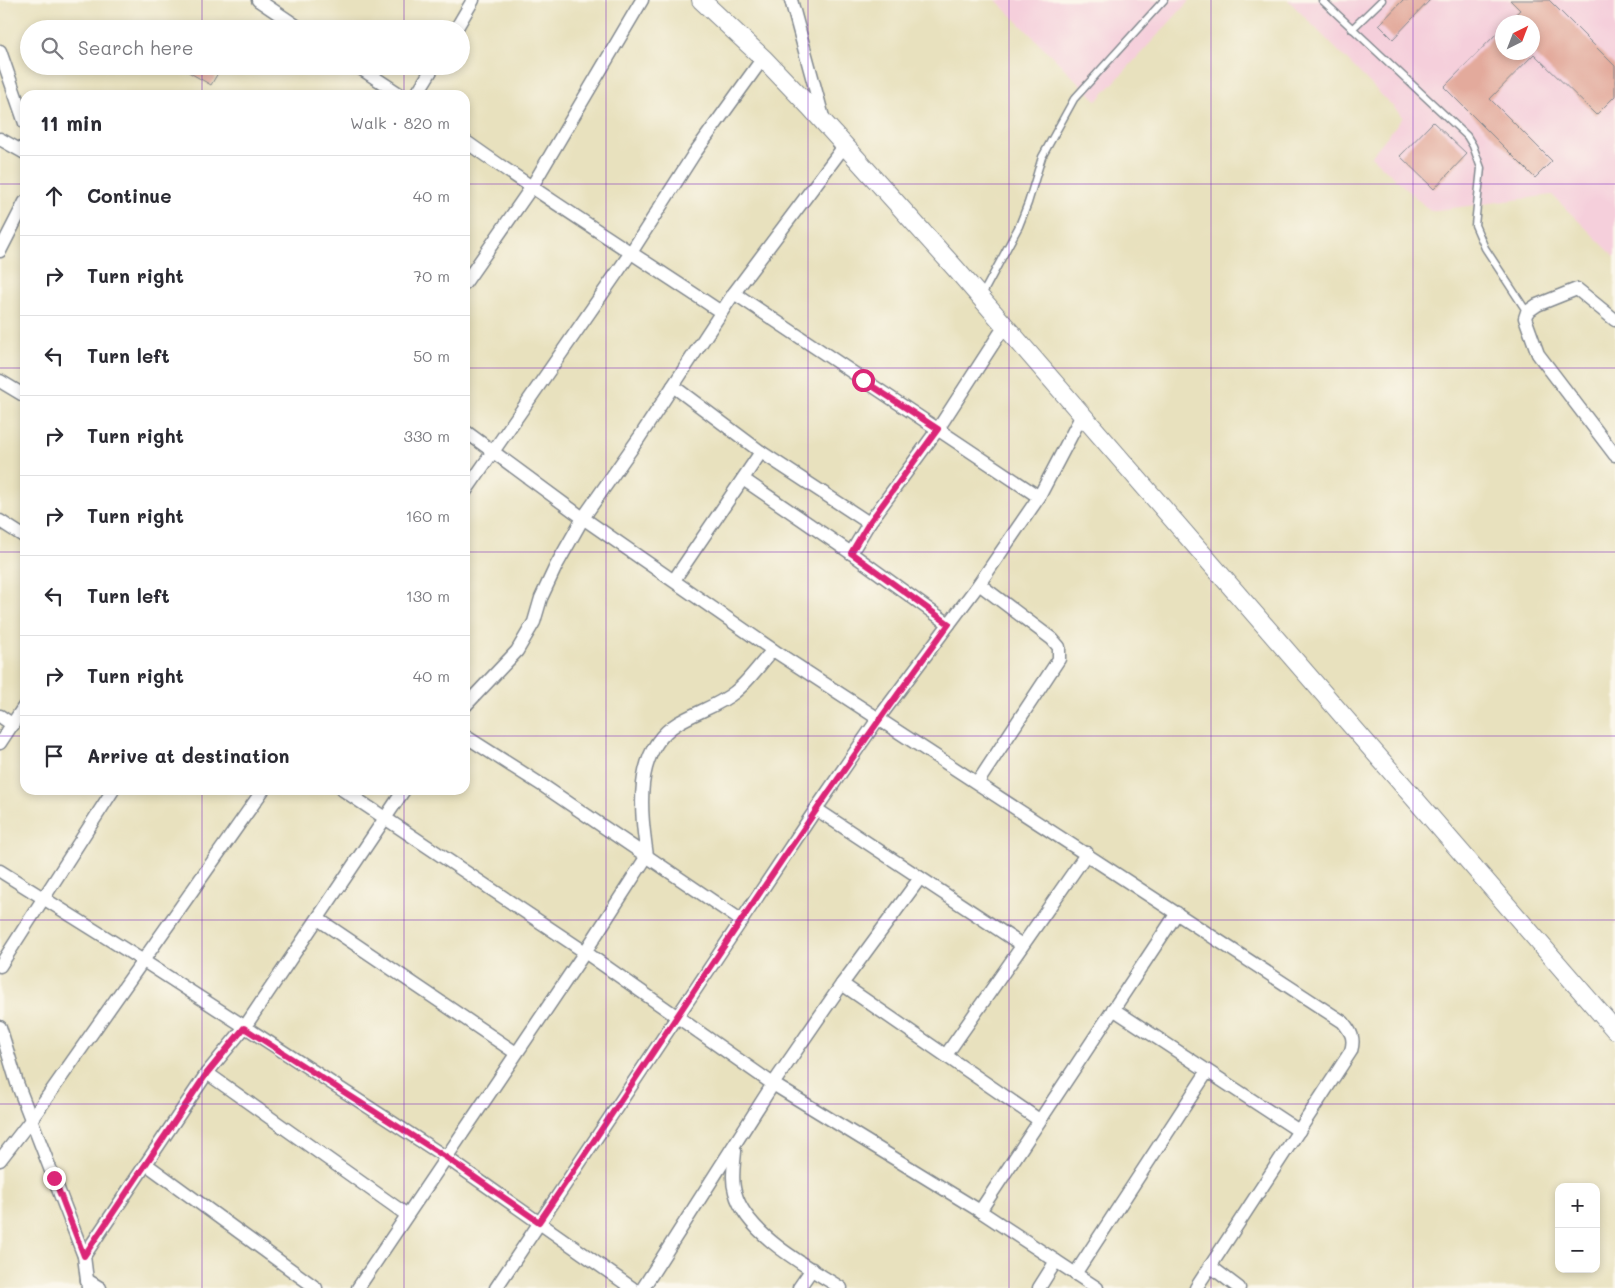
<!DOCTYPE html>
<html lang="en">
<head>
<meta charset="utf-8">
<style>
  :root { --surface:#fff; --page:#f2f2f3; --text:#2b2b33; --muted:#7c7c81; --line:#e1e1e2 }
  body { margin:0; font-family:Mali,sans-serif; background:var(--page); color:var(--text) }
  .controls { position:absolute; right:15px; bottom:15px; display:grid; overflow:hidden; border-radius:10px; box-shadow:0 2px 8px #0003 }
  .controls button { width:45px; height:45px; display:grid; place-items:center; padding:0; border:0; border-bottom:1px solid var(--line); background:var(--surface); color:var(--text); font:25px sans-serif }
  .compass { position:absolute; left:1495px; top:15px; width:45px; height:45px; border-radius:50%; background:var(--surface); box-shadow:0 2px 8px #0003; rotate:42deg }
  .stop { position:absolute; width:15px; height:15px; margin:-11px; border:4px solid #db2777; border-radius:50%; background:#fff }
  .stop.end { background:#db2777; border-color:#fff; box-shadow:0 1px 5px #0008 }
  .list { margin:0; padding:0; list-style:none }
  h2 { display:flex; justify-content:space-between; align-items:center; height:65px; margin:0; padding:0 20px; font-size:21px }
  h2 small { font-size:16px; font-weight:400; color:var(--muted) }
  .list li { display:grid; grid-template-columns:32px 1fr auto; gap:15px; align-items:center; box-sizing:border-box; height:80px; padding:0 20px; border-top:1px solid var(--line) }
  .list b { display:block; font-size:19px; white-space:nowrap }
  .list em { font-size:16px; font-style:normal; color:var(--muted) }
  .icon { flex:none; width:28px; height:28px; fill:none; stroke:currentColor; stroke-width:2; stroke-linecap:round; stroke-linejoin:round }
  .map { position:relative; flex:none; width:1615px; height:1288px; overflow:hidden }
  .search { position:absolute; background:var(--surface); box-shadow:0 2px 8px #0003; left:20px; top:20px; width:450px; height:55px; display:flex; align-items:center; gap:12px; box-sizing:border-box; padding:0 18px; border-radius:28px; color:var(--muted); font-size:19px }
  .panel { position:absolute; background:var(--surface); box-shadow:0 2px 8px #0003; left:20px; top:90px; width:450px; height:705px; border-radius:15px }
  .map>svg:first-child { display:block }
  .built { fill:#f5cfdb; fill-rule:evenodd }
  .building { fill:#e3aa9c }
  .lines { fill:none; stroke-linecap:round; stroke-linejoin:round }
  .service-casing { stroke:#82888e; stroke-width:9 }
  .minor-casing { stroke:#82888e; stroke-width:15 }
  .secondary-casing { stroke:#82888e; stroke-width:20 }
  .service { stroke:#fff; stroke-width:6 }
  .minor { stroke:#fff; stroke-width:12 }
  .secondary { stroke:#fff; stroke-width:18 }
  .route { stroke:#db2777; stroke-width:6 }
  .grid { fill:none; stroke:#7b2cbf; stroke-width:1; stroke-opacity:0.55 }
</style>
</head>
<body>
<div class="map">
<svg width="1615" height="1288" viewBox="0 0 1615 1288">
  <rect width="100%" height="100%" fill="#fbf7ec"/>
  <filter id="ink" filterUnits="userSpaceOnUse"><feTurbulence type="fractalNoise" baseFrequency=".02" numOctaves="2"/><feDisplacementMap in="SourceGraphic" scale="10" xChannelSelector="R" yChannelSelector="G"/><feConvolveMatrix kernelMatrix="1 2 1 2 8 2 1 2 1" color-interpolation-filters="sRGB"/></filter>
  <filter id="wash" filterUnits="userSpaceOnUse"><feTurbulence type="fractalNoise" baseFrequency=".0096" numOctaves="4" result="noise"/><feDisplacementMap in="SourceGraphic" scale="20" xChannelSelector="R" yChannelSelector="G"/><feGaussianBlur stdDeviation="1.12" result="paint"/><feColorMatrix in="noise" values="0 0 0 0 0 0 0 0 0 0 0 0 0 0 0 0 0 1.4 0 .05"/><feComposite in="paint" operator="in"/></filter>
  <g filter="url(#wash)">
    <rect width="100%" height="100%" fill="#e8e1be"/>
    <!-- built -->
    <g class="built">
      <polygon points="996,0 1190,0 1097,101"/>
      <path d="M 1288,0 L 1615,0 L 1615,257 L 1552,195 L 1430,211 L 1371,156 L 1403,117 ZM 1502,22 L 1532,22 L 1532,52 L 1502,52 Z"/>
    </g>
    <g id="blocks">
      <!-- building -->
      <g class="building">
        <polygon points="1403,0 1430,0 1393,39 1379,25"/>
        <polygon points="1510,0 1549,0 1615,66 1615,96 1596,115 1534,54 1490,99 1552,161 1535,178 1444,87 1502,28 1502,52 1533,52 1532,22 1507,22 1520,10"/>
        <polygon points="178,66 222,66 211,85"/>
        <polygon points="1433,122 1467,154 1434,189 1400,156"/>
      </g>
    </g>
  </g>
  <g filter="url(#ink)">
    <use href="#blocks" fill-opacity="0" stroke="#82888e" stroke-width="1"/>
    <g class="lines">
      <!-- service casing -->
      <g class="service-casing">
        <g id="service">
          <polyline points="1322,0 1467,136 1473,146 1481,168 1475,225 1485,248 1527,312"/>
          <polyline points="1352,29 1382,0"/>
          <polyline points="982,295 1019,226 1028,203 1042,157 1074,99 1164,0"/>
        </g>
      </g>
      <!-- minor casing -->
      <g class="minor-casing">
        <g id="minor">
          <polyline points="258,0 301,29"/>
          <polyline points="791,0 824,121"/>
          <polyline points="456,29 473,0"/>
          <polyline points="0,51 25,123"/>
          <polyline points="357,66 401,95"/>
          <polyline points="416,95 434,66"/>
          <polyline points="0,139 25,153"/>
          <path d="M 465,141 C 549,201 636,255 721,312"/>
          <polyline points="0,251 25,202"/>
          <polyline points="465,283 531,188 642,0"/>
          <polyline points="734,293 1039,497"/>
          <polyline points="1615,320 1577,289 1537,305 1527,312 1525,318 1538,354 1615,455"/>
          <polyline points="0,381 25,396"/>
          <polyline points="673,386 761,452 869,523"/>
          <path d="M 465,431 L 583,518 L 773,650 L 1343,1022 C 1351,1032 1355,1038 1351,1051 L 1196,1288"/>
          <polyline points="743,479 851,553 949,624"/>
          <polyline points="465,492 632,251 694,154 763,58"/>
          <polyline points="0,521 25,537"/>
          <polyline points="851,553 869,523 938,429 1004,327"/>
          <polyline points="674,580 761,452"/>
          <polyline points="465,706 517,651 534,622 541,598 556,566 583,518 639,438 734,293 845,145"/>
          <polyline points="0,716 13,725"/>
          <polyline points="465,736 545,787 742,921"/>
          <polyline points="0,743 25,705"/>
          <polyline points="978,782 1059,659 1059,647 1052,639 979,584"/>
          <polyline points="343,790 585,952 773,1084 980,1211 1097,1288"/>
          <polyline points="816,809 1022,945"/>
          <polyline points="0,871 142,960 447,1158 632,1288"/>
          <polyline points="318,919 516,1053"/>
          <polyline points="0,966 113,790"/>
          <polyline points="842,984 1039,1120"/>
          <polyline points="1113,1009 1299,1131"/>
          <polyline points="0,1027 17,1083 84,1256 88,1288"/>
          <polyline points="946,1055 1087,853"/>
          <polyline points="207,1073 407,1215"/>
          <path d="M 735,1151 C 734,1165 731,1179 735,1192 C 746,1234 806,1266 841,1288"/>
          <polyline points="0,1160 31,1120 263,790"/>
          <polyline points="146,1164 316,1288"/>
          <polyline points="980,1211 1177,913"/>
          <polyline points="84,1256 207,1073 244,1028 404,790"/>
          <polyline points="1210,1266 1239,1288"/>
          <polyline points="1075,1274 1207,1072"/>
          <polyline points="87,1280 100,1288"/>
          <path d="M 358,1288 L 585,952 L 647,856 C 641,813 632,751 678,723 C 696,712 718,706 735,692 C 749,681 761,663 773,650"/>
          <polyline points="496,1288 816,809 878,719 979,584 1039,497 1082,415"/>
          <polyline points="643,1288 773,1084 842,984 920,878"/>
          <polyline points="799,1288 812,1269"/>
          <polyline points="1039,1288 1056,1261"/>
        </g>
      </g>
      <!-- secondary casing -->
      <g class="secondary-casing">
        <polyline id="secondary" points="701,0 763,58 810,107 955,268 1615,1030"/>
      </g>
      <!-- service -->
      <use href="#service" class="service"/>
      <!-- minor -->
      <use href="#minor" class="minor"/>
      <!-- secondary -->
      <use href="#secondary" class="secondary"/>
    </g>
  </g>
  <g class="lines" filter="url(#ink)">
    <!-- route -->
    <path class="route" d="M 54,1178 L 84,1256 L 207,1073 L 244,1028 L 447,1158 L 539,1222 C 675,1022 805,818 949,624 L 851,553 L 869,523 L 938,429 L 863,380"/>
  </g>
  <!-- grid -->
  <path class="grid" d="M 202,0 L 202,29M 404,0 L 404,29M 606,0 L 606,1288M 808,0 L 808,1288M 1009,0 L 1009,1288M 1211,0 L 1211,1288M 1413,0 L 1413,1288M 202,66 L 202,95M 404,66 L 404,95M 0,184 L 25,184M 465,184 L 1615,184M 0,368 L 25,368M 465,368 L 1615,368M 0,552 L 25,552M 465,552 L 1615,552M 0,736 L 25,736M 465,736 L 1615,736M 202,790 L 202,1288M 404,790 L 404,1288M 0,920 L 1615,920M 0,1104 L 1615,1104"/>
</svg>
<div class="controls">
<button>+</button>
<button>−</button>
</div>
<svg class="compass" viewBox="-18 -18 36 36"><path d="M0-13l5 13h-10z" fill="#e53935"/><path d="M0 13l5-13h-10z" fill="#7c7c81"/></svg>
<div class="stop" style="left:863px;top:380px"></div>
<div class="stop end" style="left:54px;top:1178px"></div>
<div class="search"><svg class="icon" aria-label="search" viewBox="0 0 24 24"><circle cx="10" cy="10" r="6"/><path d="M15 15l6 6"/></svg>Search here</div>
<section class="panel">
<h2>11 min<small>Walk · 820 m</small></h2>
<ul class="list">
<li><svg class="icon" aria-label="ahead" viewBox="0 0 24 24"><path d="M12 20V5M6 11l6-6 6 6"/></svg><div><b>Continue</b></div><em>40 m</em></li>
<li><svg class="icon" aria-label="right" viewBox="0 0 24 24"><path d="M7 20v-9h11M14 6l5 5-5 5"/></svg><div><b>Turn right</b></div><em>70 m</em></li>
<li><svg class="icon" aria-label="left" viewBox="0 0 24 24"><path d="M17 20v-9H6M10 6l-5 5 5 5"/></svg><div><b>Turn left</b></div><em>50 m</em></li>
<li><svg class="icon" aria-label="right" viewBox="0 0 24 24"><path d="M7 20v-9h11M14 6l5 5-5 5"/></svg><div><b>Turn right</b></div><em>330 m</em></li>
<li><svg class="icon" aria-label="right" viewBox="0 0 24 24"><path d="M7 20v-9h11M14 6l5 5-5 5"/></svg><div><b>Turn right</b></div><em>160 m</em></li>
<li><svg class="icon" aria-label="left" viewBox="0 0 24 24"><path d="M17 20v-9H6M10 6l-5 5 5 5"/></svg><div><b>Turn left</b></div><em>130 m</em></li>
<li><svg class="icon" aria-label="right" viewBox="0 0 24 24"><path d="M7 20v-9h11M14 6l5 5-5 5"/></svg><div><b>Turn right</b></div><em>40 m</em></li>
<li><svg class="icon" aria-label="arrive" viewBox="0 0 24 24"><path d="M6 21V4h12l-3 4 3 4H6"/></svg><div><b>Arrive at destination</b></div></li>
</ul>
</section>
</div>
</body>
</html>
